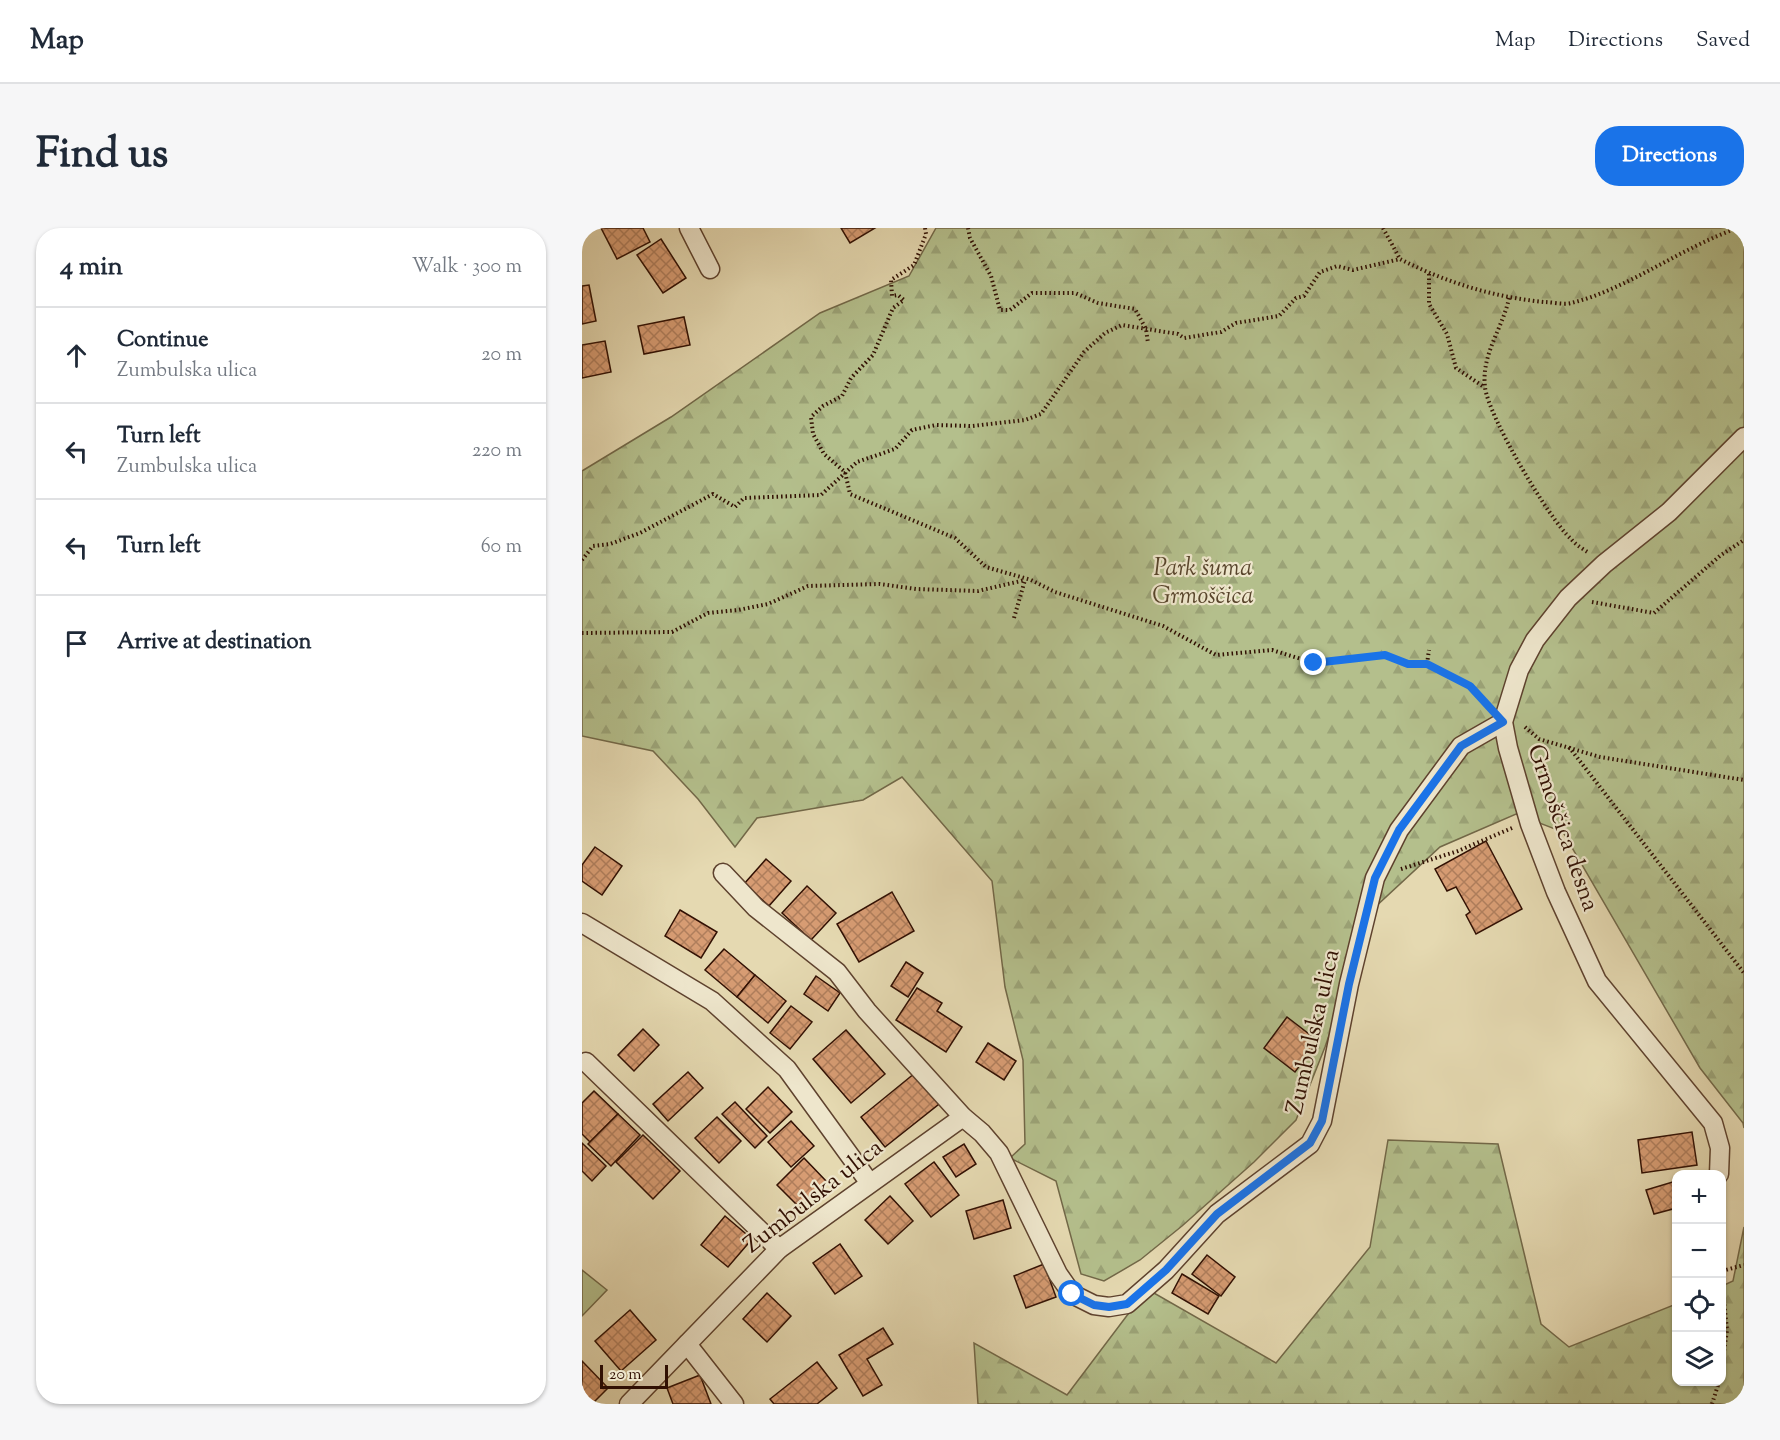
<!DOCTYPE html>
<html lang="en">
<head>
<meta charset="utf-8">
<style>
  :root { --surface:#fff; --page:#f6f6f7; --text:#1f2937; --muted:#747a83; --line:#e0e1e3; --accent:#1a73e8 }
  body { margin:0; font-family:"Sorts Mill Goudy",serif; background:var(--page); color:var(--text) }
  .controls { position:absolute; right:18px; bottom:18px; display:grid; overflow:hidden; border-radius:12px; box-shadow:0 2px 4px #0004 }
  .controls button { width:54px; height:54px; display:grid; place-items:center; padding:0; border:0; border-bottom:2px solid var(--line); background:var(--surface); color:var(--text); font:30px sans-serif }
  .scale { position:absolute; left:18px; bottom:15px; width:68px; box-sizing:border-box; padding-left:6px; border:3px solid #311003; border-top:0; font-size:16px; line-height:21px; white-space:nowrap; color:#311003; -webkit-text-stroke:4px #eee6cc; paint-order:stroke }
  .stop { position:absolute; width:18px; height:18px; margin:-14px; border:4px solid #1a73e8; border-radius:50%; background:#fff }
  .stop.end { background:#1a73e8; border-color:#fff; box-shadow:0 2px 6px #0008 }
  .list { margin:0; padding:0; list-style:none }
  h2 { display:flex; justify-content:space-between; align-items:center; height:78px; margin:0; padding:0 24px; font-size:26px }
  h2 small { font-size:20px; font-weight:400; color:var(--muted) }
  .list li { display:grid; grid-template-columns:39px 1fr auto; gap:18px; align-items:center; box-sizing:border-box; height:96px; padding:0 24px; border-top:2px solid var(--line) }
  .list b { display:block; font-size:22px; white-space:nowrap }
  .list p { margin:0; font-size:20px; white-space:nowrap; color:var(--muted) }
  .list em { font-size:20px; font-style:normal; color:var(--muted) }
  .icon { flex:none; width:33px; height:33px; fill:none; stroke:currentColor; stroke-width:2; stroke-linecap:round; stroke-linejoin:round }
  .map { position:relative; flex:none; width:1162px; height:1176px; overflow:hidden; border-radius:24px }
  header { display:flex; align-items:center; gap:36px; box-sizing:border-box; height:84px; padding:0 30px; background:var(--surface); border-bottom:2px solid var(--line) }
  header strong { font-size:28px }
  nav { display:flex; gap:33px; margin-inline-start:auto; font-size:21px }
  .intro { display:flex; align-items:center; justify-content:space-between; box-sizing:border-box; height:144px; padding:0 36px }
  h1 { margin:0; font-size:42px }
  .button { padding:15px 27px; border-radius:24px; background:var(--accent); color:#fff; font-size:21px; font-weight:700 }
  main { display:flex; gap:36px; padding:0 36px }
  aside { flex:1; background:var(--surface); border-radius:24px; box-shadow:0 2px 4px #0004 }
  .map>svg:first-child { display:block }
  .grass { fill:#b4bf8c; stroke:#726848; stroke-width:1.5 }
  .forest { fill:url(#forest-firs); stroke:#726848; stroke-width:1.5 }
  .building { fill:url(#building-cross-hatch); stroke:#311003; stroke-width:1.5 }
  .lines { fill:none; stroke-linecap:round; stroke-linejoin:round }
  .street-casing { stroke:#5e422e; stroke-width:21 }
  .path { stroke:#311003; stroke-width:4; stroke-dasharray:1.5 3; stroke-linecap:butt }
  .street { stroke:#eee6cc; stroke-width:18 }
  .route { stroke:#1a73e8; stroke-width:8 }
  .labels { text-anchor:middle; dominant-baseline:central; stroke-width:4.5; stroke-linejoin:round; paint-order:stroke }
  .park-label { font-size:24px; font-style:italic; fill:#58452c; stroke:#eee6cc }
  .street-label { font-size:24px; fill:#311003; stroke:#eee6cc }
</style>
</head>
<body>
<header>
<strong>Map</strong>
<nav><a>Map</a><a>Directions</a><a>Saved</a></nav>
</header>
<div class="intro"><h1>Find us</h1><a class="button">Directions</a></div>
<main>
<aside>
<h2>4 min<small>Walk · 300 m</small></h2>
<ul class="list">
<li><svg class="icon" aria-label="ahead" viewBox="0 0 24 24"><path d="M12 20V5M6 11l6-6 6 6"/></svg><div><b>Continue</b><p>Zumbulska ulica</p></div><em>20 m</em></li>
<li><svg class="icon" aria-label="left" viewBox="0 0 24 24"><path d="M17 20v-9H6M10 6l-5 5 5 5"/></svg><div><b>Turn left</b><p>Zumbulska ulica</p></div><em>220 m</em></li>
<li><svg class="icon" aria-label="left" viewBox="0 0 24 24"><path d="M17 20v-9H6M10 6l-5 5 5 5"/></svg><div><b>Turn left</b></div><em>60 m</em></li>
<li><svg class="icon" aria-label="arrive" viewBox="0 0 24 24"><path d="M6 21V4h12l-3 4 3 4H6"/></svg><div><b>Arrive at destination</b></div></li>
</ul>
</aside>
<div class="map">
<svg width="1162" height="1176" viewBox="0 0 1162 1176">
  <defs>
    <pattern id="forest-firs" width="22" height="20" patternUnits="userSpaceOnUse" patternTransform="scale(1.5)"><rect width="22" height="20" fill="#b4bf8c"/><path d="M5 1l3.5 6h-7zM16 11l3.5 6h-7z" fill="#9ba377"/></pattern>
    <pattern id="building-cross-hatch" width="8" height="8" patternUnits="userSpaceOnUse" patternTransform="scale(1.5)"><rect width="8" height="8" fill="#d79c73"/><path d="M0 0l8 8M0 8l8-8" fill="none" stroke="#af7e5c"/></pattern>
  </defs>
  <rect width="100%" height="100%" fill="#e5d9b1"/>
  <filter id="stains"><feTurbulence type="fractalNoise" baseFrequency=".00333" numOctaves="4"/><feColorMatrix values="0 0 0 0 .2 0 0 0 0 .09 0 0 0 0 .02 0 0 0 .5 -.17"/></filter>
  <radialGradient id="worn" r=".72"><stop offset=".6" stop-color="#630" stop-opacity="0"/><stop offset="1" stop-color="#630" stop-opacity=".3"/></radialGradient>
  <!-- grass -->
  <polygon class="grass" points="0,1042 25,1062 0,1088"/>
  <!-- forest -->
  <g class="forest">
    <polygon points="354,0 1162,0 1162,900 1161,895 1118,840 981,604 934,586 858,619 790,682 743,819 714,892 672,934 600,998 558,1032 522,1053 499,1046 474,953 428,930 443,916 441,832 423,759 410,653 320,549 281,572 175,590 153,619 116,571 71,523 0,508 0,243 89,189 238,85 327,48"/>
    <polygon points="806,912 916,916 959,1096 987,1119 1094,1076 1094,1154 1140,1154 1140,1058 1151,1053 1162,999 1162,1176 396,1176 392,1115 485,1167 565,1061 694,1135 788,1019"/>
  </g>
  <!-- building -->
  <g class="building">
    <polygon points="19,0 61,0 68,14 35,31"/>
    <polygon points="259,0 293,0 268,15"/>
    <polygon points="79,11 104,50 81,65 55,27"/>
    <polygon points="7,57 14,93 0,96 0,58"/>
    <polygon points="102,89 108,117 62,126 56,98"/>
    <polygon points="23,113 29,144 0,150 0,117"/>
    <polygon points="904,613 940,681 894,706 884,687 888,684 874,659 865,663 853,641"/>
    <polygon points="13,619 40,638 20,667 0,653 0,637"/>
    <polygon points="184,631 209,653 187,678 162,656"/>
    <polygon points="225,658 254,685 229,712 200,685"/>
    <polygon points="310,664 332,703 277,734 255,696"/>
    <polygon points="98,682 135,704 119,730 83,708"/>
    <polygon points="142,721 173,747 155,769 123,742"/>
    <polygon points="324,734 341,745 326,769 309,758"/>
    <polygon points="173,747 204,773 186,795 155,769"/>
    <polygon points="234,748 258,765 246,783 222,766"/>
    <polygon points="335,760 360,775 355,783 380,799 364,824 314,792"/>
    <polygon points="209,778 230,794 208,821 188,805"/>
    <polygon points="705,789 736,813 713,844 682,820"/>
    <polygon points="61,801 77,817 52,843 36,827"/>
    <polygon points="264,802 303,846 269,875 231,831"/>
    <polygon points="406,815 434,833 422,852 394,834"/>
    <polygon points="106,844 121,860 86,893 71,876"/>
    <polygon points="333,845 357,876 303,919 279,889"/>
    <polygon points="186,859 210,884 188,905 164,881"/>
    <polygon points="12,863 36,886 8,914 0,906 0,875"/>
    <polygon points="153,874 185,908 173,920 140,886"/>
    <polygon points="36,886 58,907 29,938 6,916"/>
    <polygon points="135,889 159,913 137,935 113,910"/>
    <polygon points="209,893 232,918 209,939 186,914"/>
    <polygon points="1110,904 1115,937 1060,945 1056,912"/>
    <polygon points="61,907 98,943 71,971 34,934"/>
    <polygon points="0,915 24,938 10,953 0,943"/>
    <polygon points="382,916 394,936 374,949 361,929"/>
    <polygon points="222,930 245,954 218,980 195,957"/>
    <polygon points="352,934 377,967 349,989 323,956"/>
    <polygon points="1094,953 1094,987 1091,981 1072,986 1064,962"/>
    <polygon points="308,968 331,993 306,1016 283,992"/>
    <polygon points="421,972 429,1000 392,1011 384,983"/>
    <polygon points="143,988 170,1011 146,1039 119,1017"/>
    <polygon points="258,1016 280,1048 253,1066 231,1035"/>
    <polygon points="625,1027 653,1049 639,1068 610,1046"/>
    <polygon points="462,1036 474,1069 444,1080 432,1048"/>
    <polygon points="600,1046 637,1068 626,1086 590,1065"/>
    <polygon points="185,1065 209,1088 185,1114 161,1091"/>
    <polygon points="48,1082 74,1112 39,1143 13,1113"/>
    <polygon points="301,1100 311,1116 285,1131 300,1157 281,1168 257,1127"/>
    <polygon points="0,1133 26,1160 10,1176 0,1176"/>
    <polygon points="235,1134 255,1160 235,1176 192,1176 188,1171"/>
    <polygon points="118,1147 129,1176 91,1176 85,1160"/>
  </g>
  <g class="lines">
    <!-- street casing -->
    <g class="street-casing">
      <g id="street">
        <polyline points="107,0 128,41"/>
        <polyline points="141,645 174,680 255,744 285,783 381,889 400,905 417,925 476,1046 490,1066 512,1077 527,1079 545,1076 584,1042 635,986 728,916 740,893 767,756 793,650 817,602 879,518 921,494"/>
        <polyline points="0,695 130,773 205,841 287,954"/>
        <polyline points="4,834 197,1021"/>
        <polyline points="1137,946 1138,920 1131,895 1015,753 974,664 948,596 926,520 921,494 937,442 953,412 986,370 1022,336 1087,284 1162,209"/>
        <polyline points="105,1116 152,1176"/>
        <polyline points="47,1176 197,1021 381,889"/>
      </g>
    </g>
    <!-- path -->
    <g class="path">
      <polyline points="343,0 344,6 332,37 309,52 310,68 316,67 322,72 311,80 291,127 269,150 260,168 241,178 229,189 231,206 242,226 263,244 268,266 373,310 404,339 449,352 473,364 581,398 634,427 690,422 732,435 803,427 826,436 845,436 888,458 907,478"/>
      <polyline points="386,0 388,10 409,48 418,82 428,82 450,65 493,65 516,75 553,81 564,101 566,115"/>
      <polyline points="801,0 818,31"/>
      <polyline points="847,46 847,76 865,106 874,140 902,159"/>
      <path d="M 927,70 C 921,100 899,126 903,159 C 906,188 967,291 989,311 C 994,317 1001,321 1007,325"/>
      <path d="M 0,332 L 11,318 L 28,316 L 58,305 L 131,266 L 153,279 L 162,270 L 239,267 L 275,234 L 313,221 L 330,202 L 354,197 L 390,198 L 443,192 L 459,186 L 502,124 L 523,105 L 540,97 L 596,106 L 602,110 L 639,104 L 654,95 L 697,88 L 714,70 L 722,68 L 738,44 L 755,38 L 771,42 L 818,31 C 863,54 911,69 962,74 C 970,74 981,77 989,75 C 1044,62 1100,19 1156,0"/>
      <polyline points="1010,374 1072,385 1139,327 1162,312"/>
      <polyline points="432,390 443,352"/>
      <polyline points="0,405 90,404 126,385 156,382 186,376 226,358 298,356 334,361 396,363 443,352"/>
      <polyline points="845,436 847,422"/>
      <polyline points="943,499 957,511 1018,529 1162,552"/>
      <polyline points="987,519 1162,745"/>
      <polyline points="819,641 876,623 930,600"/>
      <polyline points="1140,1043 1162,1037"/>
      <polyline points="1140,1054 1145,1102 1140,1138"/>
      <polyline points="1130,1176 1137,1154"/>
    </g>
    <!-- street -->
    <use href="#street" class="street"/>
  </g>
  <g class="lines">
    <!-- route -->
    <polyline class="route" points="490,1066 512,1077 527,1079 545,1076 584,1042 635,986 728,915 740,893 767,756 793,650 817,602 879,518 921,494 888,458 845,436 826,436 803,427 732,435"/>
  </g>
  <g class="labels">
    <!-- park labels -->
    <g class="park-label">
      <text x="621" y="341">Park šuma<tspan x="621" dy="28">Grmoščica</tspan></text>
    </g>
    <!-- street labels -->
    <g class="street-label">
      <text transform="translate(980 600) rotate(71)">Grmoščica desna</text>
      <text transform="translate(732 804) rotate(-77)">Zumbulska ulica</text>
      <text transform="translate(232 969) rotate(-38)">Zumbulska ulica</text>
    </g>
  </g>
  <rect width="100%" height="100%" filter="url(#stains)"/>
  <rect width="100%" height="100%" fill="url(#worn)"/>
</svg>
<div class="controls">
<button>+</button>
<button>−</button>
<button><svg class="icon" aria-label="locate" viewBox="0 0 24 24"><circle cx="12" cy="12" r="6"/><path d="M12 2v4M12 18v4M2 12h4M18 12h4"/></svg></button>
<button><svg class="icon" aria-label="layers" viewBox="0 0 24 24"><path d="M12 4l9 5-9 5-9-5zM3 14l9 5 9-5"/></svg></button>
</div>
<div class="scale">20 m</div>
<div class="stop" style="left:490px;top:1066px"></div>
<div class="stop end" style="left:732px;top:435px"></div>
</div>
</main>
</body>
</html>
